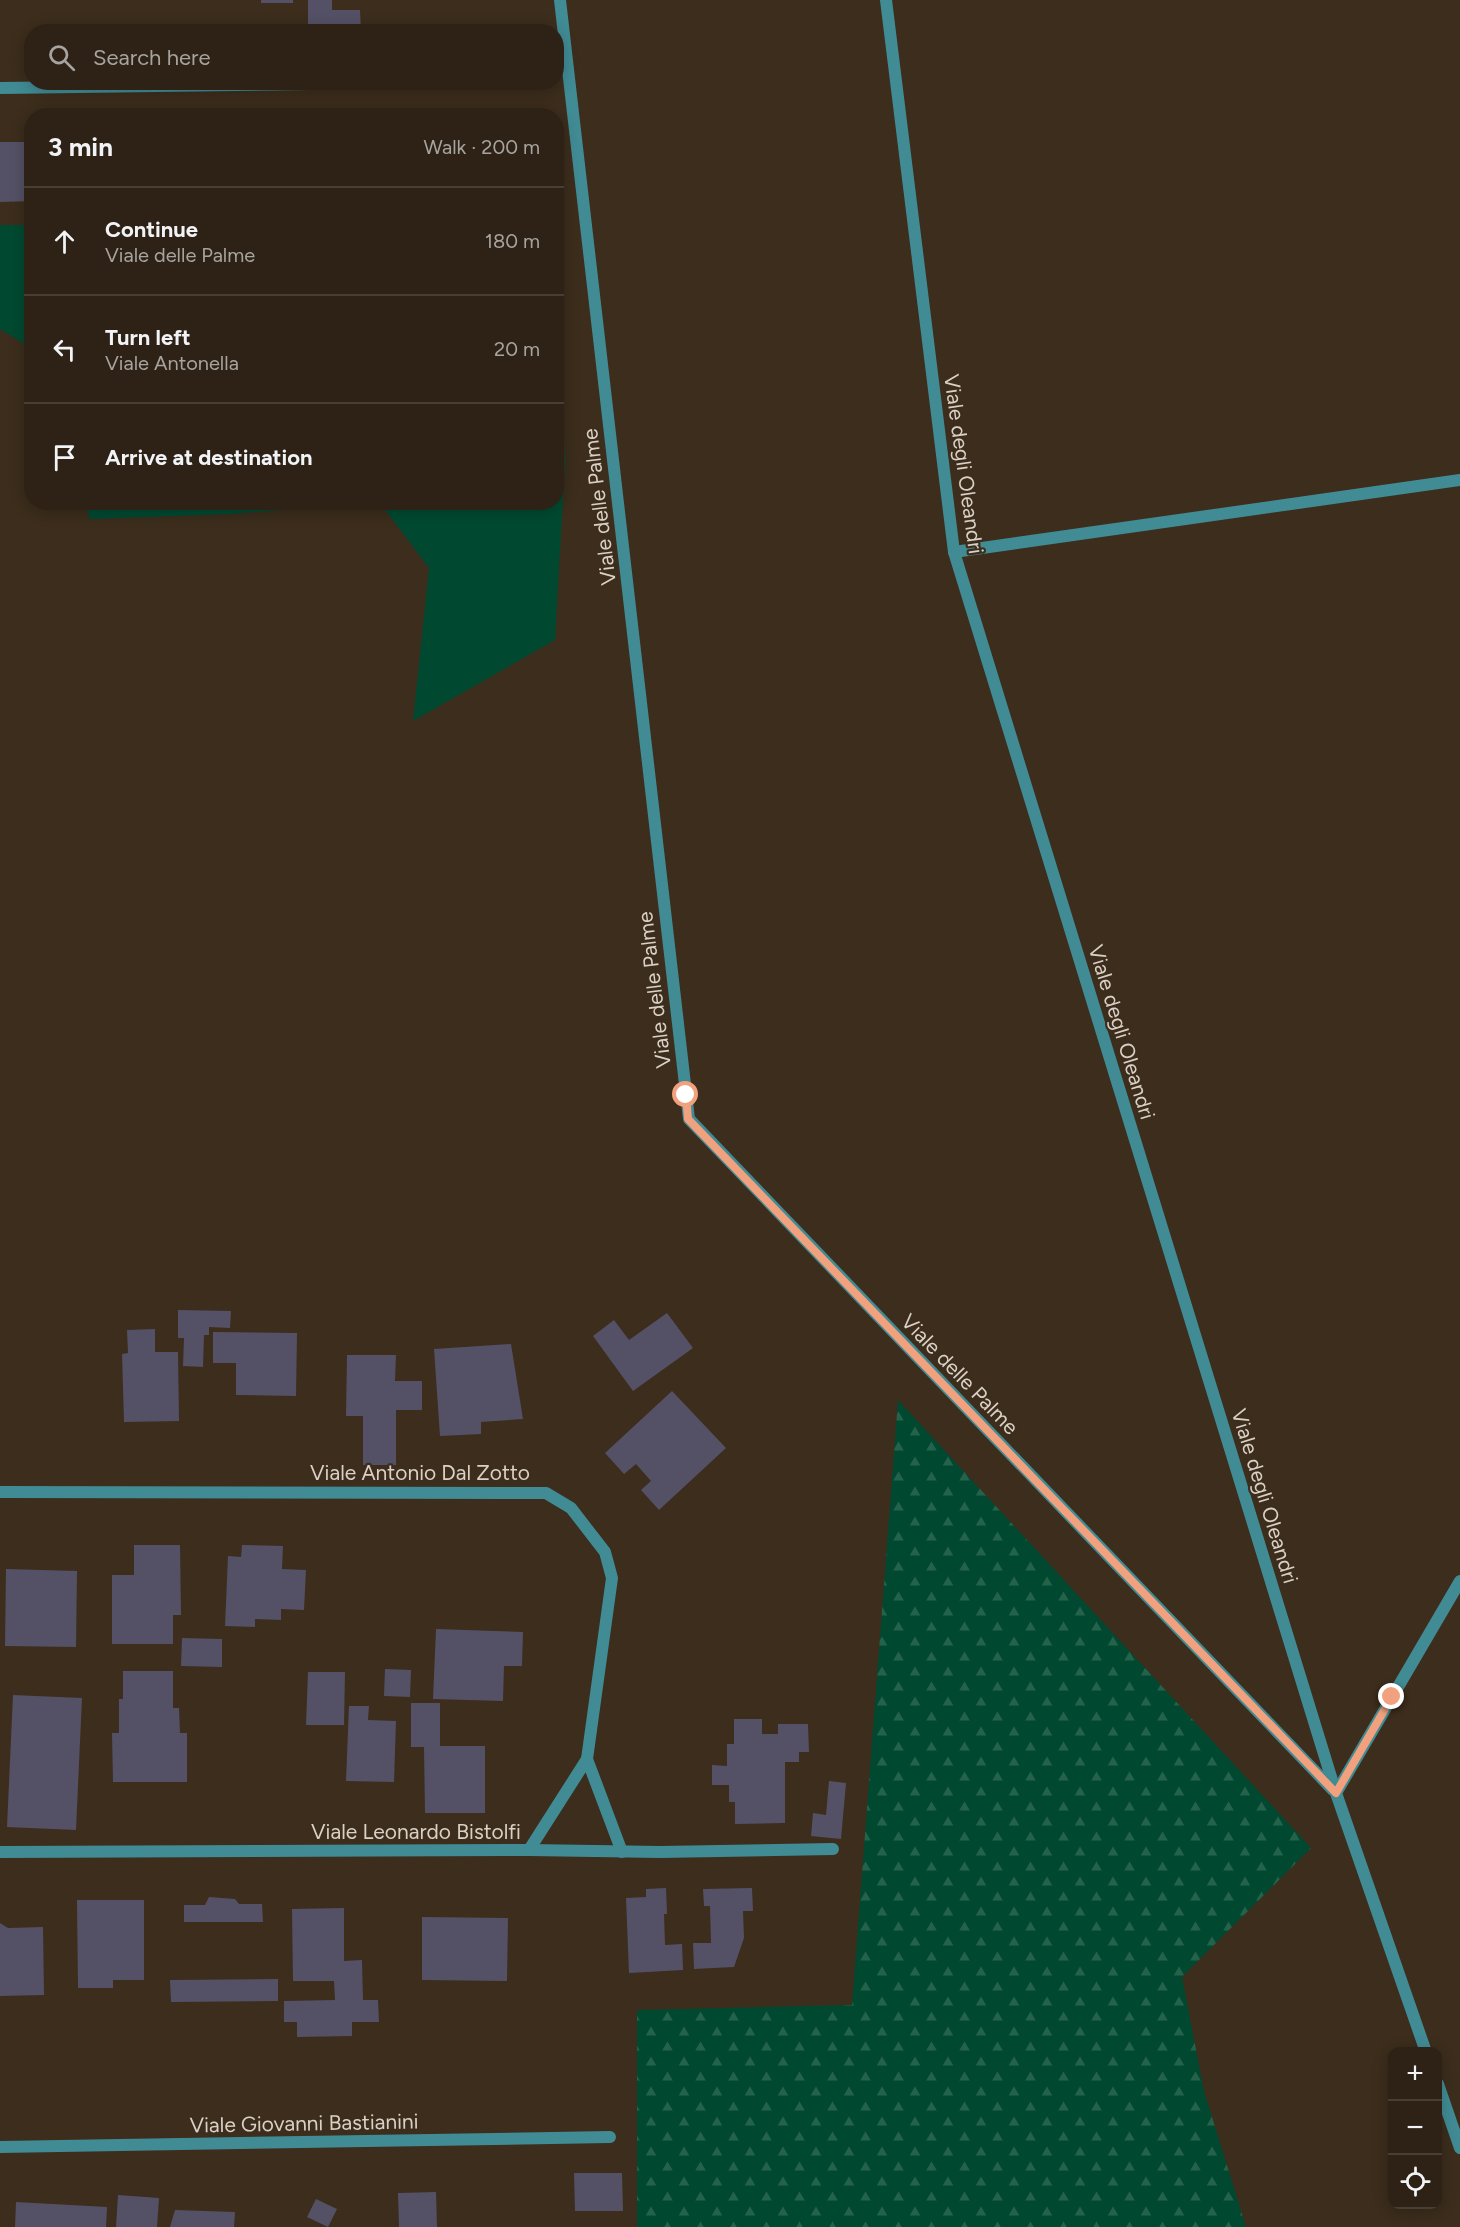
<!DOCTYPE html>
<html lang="en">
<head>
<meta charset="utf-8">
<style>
  :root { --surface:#2d2215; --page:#392f22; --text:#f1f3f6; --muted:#a7a4a0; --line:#483f34 }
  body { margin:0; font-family:Figtree,sans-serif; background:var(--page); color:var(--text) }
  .controls { position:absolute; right:18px; bottom:18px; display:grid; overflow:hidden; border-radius:12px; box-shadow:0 3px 15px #0003 }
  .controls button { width:54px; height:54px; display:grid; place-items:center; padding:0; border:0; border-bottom:2px solid var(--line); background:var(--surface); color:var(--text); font:30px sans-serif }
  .stop { position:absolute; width:18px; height:18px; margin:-14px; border:4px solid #f1a17d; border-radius:50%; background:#fff }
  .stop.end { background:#f1a17d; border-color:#fff; box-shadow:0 2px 6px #0008 }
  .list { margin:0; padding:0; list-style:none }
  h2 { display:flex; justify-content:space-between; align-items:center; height:78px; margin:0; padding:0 24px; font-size:26px }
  h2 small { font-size:20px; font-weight:400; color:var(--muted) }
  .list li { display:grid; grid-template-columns:39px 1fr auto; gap:18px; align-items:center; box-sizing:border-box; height:108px; padding:0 24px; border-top:2px solid var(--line) }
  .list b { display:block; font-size:22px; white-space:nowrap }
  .list p { margin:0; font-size:20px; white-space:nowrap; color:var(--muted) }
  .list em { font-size:20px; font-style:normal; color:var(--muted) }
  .icon { flex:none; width:33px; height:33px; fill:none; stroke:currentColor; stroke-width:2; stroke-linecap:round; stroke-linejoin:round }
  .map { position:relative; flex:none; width:1460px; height:2227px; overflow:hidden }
  .search { position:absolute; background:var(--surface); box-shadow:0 3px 15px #0003; left:24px; top:24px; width:540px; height:66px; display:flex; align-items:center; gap:15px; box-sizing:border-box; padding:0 21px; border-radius:24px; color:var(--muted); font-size:22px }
  .panel { position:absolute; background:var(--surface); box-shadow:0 3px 15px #0003; left:24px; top:108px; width:540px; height:402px; border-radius:24px }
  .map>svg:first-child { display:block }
  .green { fill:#004930 }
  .forest { fill:url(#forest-firs) }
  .building { fill:#545166 }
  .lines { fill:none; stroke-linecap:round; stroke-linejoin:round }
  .street { stroke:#418b95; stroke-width:12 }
  .route { stroke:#f1a17d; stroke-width:8 }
  .labels { text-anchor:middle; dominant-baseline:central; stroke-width:4.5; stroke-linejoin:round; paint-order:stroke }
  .street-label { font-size:21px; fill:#dad0c6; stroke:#3c2d1c }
</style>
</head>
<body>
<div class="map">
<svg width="1460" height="2227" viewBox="0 0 1460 2227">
  <defs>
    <pattern id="forest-firs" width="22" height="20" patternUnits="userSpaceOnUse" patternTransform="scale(1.5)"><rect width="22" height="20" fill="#004930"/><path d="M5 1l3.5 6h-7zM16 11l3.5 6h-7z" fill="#25624c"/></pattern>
  </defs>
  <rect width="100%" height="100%" fill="#3c2d1c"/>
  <!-- green -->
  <g class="green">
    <polygon points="0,225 31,225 31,348 0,329"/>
    <polygon points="557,283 565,463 555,640 413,721 429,568 380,503 556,502"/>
    <polygon points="85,503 85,502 375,503 231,514 90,519"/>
  </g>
  <!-- forest -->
  <polygon class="forest" points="898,1400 1311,1848 1182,1977 1204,2091 1246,2227 637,2227 637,2010 852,2005"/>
  <!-- building -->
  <g class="building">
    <rect x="261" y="0" width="32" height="3"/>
    <polygon points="308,0 332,0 332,10 360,10 361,32 308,32"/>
    <polygon points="0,142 32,142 32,201 0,202"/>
    <polygon points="178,1310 231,1311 230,1328 209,1327 209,1335 204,1335 203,1367 183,1366 184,1338 178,1338"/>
    <polygon points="667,1313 693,1348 633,1391 593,1336 614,1320 629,1340"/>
    <polygon points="155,1329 155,1352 178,1352 179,1421 124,1422 122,1354 128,1353 127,1330"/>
    <polygon points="213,1332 297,1333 296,1396 236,1395 236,1363 213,1363"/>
    <polygon points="511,1344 523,1419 481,1422 481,1434 440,1436 434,1349"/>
    <polygon points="347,1355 396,1355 395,1381 422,1381 422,1410 396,1410 396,1465 363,1465 363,1416 346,1416"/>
    <polygon points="672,1391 726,1448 659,1510 641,1490 651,1481 636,1464 624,1474 605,1453"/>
    <polygon points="134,1545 180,1545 181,1615 173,1615 173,1644 112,1644 112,1575 134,1575"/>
    <polygon points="242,1545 283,1546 282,1569 306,1570 304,1610 281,1609 281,1620 255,1619 255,1627 225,1626 228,1556 241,1557"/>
    <polygon points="6,1569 77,1571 76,1647 5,1646"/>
    <polygon points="436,1629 523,1632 522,1666 504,1666 503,1701 433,1699"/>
    <polygon points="182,1638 222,1639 222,1667 181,1666"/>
    <polygon points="385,1669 411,1670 410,1697 384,1696"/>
    <polygon points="123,1671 173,1671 173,1708 179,1708 180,1733 187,1733 187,1782 113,1782 112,1733 119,1733 119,1699 123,1699"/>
    <polygon points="308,1672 345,1672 344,1725 306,1725"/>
    <polygon points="13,1695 82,1698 76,1830 7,1827"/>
    <polygon points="411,1703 440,1703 440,1746 485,1746 485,1813 425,1813 424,1747 411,1747"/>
    <polygon points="349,1706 369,1706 368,1720 396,1721 394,1782 346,1781"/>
    <polygon points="734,1719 762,1719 762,1734 778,1734 778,1724 808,1724 809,1752 799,1752 799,1762 785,1762 785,1823 735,1824 735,1802 729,1802 729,1785 712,1785 712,1765 727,1766 727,1744 734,1744"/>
    <polygon points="829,1781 846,1783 841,1839 811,1836 813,1813 826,1815"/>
    <polygon points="666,1888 667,1914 664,1914 665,1945 682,1944 683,1970 629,1973 626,1898 646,1897 646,1889"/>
    <polygon points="752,1888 753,1911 743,1911 744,1938 734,1967 694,1969 693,1943 711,1943 710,1906 704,1906 703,1889"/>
    <polygon points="209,1897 235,1899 239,1904 262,1904 263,1922 184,1922 184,1905 205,1905"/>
    <polygon points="77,1900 144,1900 144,1980 113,1980 113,1988 78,1988"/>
    <polygon points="344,1908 344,1961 362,1960 363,2000 378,2000 379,2022 352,2022 352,2036 297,2037 297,2022 284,2022 284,2001 335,2000 334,1981 293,1981 292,1909"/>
    <polygon points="422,1917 508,1918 507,1981 422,1980"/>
    <polygon points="0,1923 8,1928 43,1927 44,1995 0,1996"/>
    <polygon points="278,1979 278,2001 171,2002 170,1980"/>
    <polygon points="574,2173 622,2173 623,2211 575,2211"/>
    <polygon points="436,2192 437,2227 399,2227 398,2193"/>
    <polygon points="118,2195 159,2198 157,2227 116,2227"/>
    <polygon points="316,2199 337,2209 328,2227 307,2217"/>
    <polygon points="16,2202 107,2207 106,2227 15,2227"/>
    <polygon points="175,2210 235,2212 234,2227 170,2227"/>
  </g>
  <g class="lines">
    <!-- street -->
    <g class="street">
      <polyline points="560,0 689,1119 1333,1790"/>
      <polyline points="886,0 954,552 1336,1793 1426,2052"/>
      <polyline points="0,88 310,84"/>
      <polyline points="954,552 1460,480"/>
      <polyline points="0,1492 546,1493 571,1508 605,1552 612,1578 587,1759"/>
      <polyline points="1336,1793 1460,1581"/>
      <polyline points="529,1850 587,1759 622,1852"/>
      <polyline points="0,1852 529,1850 660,1852 833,1849"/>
      <polyline points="1438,2084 1460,2148"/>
      <polyline points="0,2147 610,2137"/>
    </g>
  </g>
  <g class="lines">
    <!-- route -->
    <polyline class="route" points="686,1095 688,1119 1336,1793 1392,1697"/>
  </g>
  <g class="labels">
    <!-- street labels -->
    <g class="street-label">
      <text transform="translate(964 464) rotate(82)">Viale degli Oleandri</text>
      <text transform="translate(599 507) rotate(-97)">Viale delle Palme</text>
      <text transform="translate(654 990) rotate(-97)">Viale delle Palme</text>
      <text transform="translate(1122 1032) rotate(73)">Viale degli Oleandri</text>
      <text transform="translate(960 1374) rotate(46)">Viale delle Palme</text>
      <text x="420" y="1472">Viale Antonio Dal Zotto</text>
      <text transform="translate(1265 1496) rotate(73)">Viale degli Oleandri</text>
      <text x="416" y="1831">Viale Leonardo Bistolfi</text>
      <text transform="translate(304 2123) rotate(-1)">Viale Giovanni Bastianini</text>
    </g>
  </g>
</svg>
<div class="controls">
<button>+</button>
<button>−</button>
<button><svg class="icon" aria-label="locate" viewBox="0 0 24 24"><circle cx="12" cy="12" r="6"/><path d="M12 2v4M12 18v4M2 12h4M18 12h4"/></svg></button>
</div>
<div class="stop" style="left:686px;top:1095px"></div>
<div class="stop end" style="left:1392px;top:1697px"></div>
<div class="search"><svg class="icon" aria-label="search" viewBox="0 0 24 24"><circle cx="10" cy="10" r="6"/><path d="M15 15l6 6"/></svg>Search here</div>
<section class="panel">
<h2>3 min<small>Walk · 200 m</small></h2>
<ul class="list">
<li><svg class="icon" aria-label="ahead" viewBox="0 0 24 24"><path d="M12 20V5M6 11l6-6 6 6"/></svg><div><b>Continue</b><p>Viale delle Palme</p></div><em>180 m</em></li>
<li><svg class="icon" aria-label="left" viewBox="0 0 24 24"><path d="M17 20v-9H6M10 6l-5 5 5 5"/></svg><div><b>Turn left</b><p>Viale Antonella</p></div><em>20 m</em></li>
<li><svg class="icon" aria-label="arrive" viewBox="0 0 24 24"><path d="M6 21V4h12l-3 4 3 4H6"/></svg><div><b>Arrive at destination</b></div></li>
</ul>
</section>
</div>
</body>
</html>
